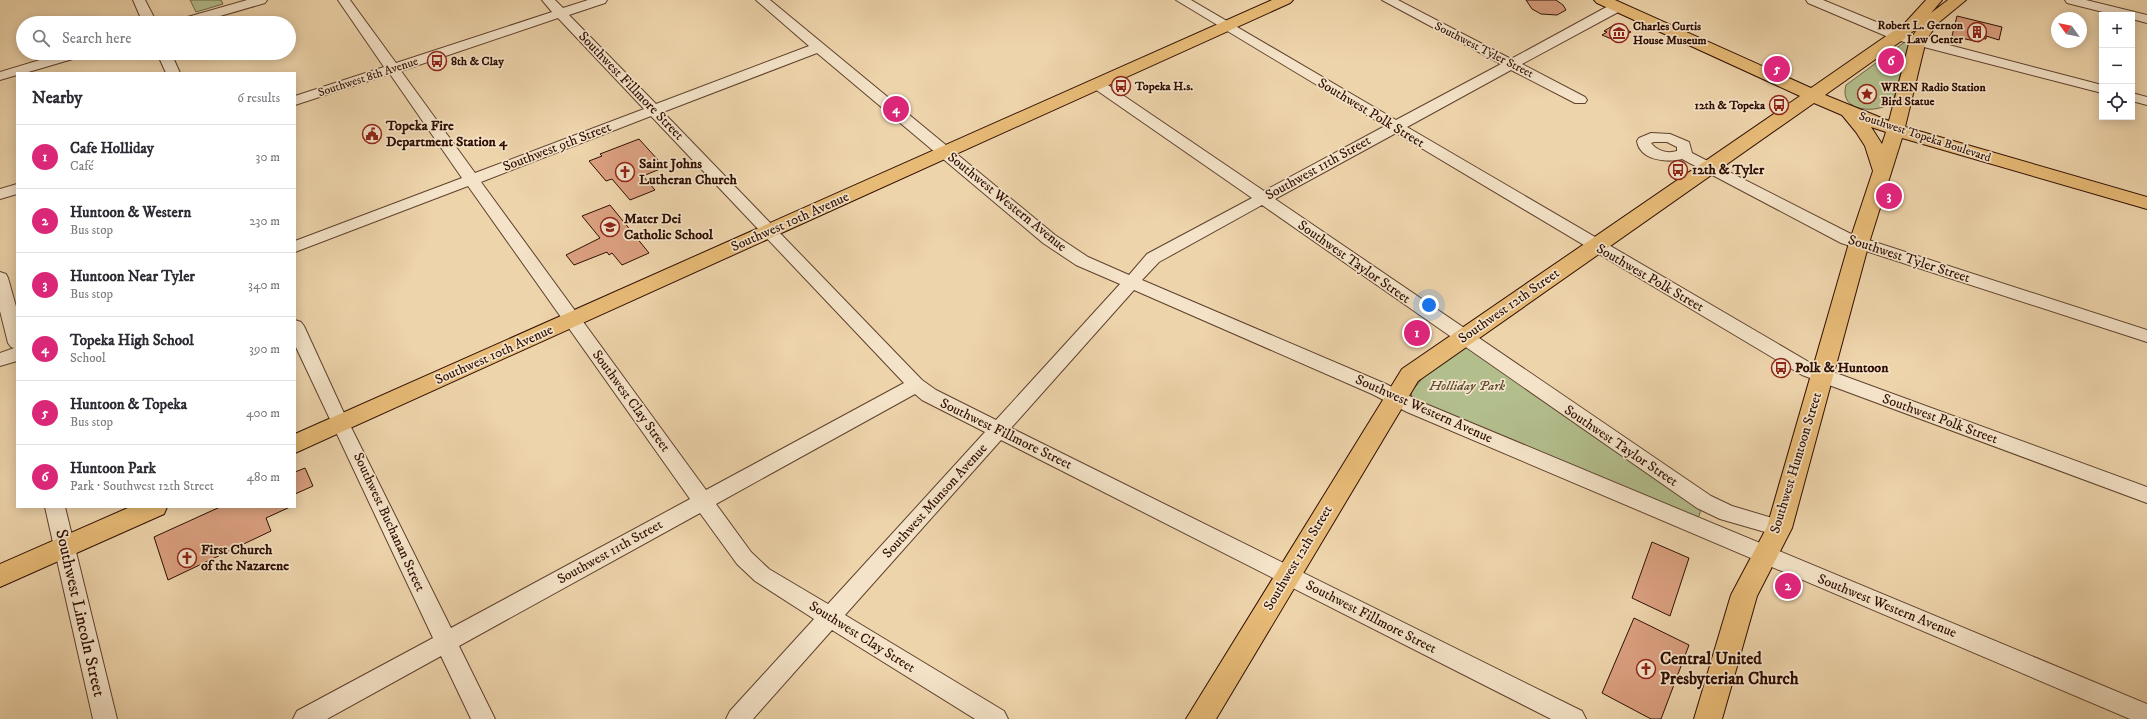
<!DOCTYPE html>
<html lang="en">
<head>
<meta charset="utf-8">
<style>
  :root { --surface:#fff; --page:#f2f2f3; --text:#2b2b33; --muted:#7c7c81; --line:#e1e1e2; --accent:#db2777 }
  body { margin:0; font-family:"IM FELL DW Pica",serif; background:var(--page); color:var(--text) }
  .controls { position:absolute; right:12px; top:12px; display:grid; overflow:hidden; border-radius:0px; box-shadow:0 2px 10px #0003 }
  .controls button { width:36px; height:36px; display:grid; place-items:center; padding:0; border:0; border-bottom:1px solid var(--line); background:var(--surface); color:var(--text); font:20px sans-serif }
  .compass { position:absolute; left:2051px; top:12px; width:36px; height:36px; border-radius:50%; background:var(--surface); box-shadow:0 2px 10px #0003; rotate:303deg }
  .you { position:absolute; left:1429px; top:305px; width:14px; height:14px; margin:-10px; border:3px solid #fff; border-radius:50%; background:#1a73e8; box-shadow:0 0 0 6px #1a73e833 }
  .badge { display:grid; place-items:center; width:26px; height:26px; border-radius:50%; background:var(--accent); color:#fff; font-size:13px; font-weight:700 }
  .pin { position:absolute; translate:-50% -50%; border:2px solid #fff; box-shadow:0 1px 4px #0006 }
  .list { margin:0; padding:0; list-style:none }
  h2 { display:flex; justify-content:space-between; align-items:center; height:52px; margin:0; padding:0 16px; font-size:17px }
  h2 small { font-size:13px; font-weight:400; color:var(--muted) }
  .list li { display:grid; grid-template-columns:26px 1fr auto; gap:12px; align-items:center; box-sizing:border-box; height:64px; padding:0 16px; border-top:1px solid var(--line) }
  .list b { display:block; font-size:15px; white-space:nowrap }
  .list p { margin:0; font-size:13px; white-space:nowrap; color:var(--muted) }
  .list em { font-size:13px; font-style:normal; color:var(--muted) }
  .icon { flex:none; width:22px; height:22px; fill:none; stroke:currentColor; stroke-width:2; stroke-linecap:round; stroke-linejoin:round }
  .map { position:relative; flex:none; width:2147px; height:719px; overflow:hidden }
  .search { position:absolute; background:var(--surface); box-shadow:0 2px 10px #0003; left:16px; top:16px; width:280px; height:44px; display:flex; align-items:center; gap:10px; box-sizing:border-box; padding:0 14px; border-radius:22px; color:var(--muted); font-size:15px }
  .panel { position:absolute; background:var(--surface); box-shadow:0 2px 10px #0003; left:16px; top:72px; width:280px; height:436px; border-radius:0px }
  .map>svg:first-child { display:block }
  .green { fill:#b3be8d; stroke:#706648 }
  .building { fill:#dba080; stroke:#2e0e02 }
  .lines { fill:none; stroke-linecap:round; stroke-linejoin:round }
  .minor-casing { stroke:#5e402c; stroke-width:2 }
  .major-casing { stroke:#2e0e02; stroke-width:2 }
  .minor { fill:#f4e3c8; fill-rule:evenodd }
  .major { fill:#e7ba76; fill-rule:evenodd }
  .labels { text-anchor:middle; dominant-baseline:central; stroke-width:3.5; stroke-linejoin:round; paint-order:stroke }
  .far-poi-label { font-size:12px; font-weight:bold; fill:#2e0e02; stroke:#f4e3c8; text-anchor:start }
  .far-street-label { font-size:12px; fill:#2e0e02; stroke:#f4e3c8 }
  .street-label { font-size:14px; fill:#2e0e02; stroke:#f4e3c8 }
  .poi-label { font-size:14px; font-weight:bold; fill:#2e0e02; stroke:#f4e3c8; text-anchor:start }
  .park-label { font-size:14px; font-style:italic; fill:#5d4c33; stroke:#f4e3c8 }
  .near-street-label { font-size:17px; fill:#2e0e02; stroke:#f4e3c8 }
  .near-poi-label { font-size:17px; font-weight:bold; fill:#2e0e02; stroke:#f4e3c8; text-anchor:start }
</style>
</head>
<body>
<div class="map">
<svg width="2147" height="719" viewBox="0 0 2147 719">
  <rect width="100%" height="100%" fill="#eed4ab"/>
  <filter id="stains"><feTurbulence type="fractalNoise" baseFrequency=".005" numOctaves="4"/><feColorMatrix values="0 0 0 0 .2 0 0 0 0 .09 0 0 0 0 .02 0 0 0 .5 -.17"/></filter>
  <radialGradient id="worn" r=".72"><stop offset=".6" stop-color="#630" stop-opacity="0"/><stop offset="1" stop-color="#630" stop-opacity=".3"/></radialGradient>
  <!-- green -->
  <g class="green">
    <polygon points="190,0 221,0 223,4 196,12"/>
    <path d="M 1906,41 L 1909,42 L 1893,102 C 1878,114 1838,113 1846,85 Z"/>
    <polygon points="1466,346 1701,509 1699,516 1697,518 1412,398 1411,392 1425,375"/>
  </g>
  <!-- building -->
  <g class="building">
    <polygon points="1526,0 1556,0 1563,5 1566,10 1557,15 1541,14 1532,9"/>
    <polygon points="1957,16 2002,27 1999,40 1986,36 1986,39 1980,38 1979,42 1952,36"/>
    <polygon points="1614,25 1617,25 1631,32 1614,40 1602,35 1607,32 1604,31"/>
    <polygon points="639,139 658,160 653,161 660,169 643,176 655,190 630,200 612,179 606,181 589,161 602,156 600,154"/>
    <polygon points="610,205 649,253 622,265 612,253 609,255 607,252 574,265 566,255 600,238 582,216"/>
    <polygon points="305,468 313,486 295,494 295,472"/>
    <polygon points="220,507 290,507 266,518 271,531 168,580 154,537"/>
    <polygon points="1652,542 1689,558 1670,616 1632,598"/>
    <polygon points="1634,618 1689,645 1661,719 1651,719 1602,693"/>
  </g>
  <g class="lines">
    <!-- minor casing -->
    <g class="minor-casing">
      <g id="minor">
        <polygon points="133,0 145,0 157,23 143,23"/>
        <polygon points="247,0 267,0 265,3 196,23 175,23 177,20"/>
        <path d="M 338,0 L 350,0 L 396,63 L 552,12 L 542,0 L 555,0 L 563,8 L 588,0 L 607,0 L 605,3 L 569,15 L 656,104 L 809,46 L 756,0 L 770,0 L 1055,235 L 1088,257 L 1129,275 L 1147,254 L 1252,198 L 1092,87 L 1090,84 L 1092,81 L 1102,81 L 1264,191 L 1385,126 L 1176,0 L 1191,0 L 1396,120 L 1501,64 L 1382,0 L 1398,0 L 1511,59 L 1612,4 L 1622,4 L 1623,7 L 1622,10 L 1522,64 L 1585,97 L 1587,100 L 1585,103 L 1575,103 L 1511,70 L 1407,127 L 1814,365 L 2147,487 L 2147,503 L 1802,375 L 1396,133 L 1275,199 L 1711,496 L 1732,506 L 1786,522 L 1789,528 L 1786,534 L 1779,536 L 1720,519 L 1697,508 L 1262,205 L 1159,262 L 1142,280 L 1386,384 L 1421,402 L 2147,704 L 2147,719 L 2130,719 L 1407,412 L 1372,394 L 1134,290 L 1011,428 L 1582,711 L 1586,719 L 1551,719 L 1001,440 L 845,615 L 1004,711 L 1008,719 L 975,719 L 832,630 L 753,719 L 726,719 L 730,711 L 814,619 L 755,581 L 737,564 L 700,513 L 459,646 L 495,719 L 471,719 L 441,656 L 327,719 L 293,719 L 297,711 L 433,638 L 295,345 L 295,320 L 301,322 L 304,326 L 343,411 L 451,628 L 690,499 L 468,186 L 295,252 L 295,241 L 462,178 L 390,74 L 295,105 L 295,96 L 384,67 ZM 558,18 L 644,109 L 475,173 L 401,71 ZM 817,53 L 1043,243 L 1076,265 L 1120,284 L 996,420 L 936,390 L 922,380 L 663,112 ZM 651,116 L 904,383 L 706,490 L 481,182 ZM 915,394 L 922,400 L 985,432 L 828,604 L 769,569 L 751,552 L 716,504 Z"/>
        <polygon points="1806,0 1823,0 1903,33 2102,85 2102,93 1893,39 1808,3"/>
        <polygon points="2065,0 2086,0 2147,15 2147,23 2132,19 2132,15 2115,15 2067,3"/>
        <polygon points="63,53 85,53 83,56 25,73 17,73 17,75 0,80 0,72"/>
        <polygon points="157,53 171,53 180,73 166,73"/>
        <polygon points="2132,93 2147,97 2147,105 2132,101"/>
        <path d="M 1651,133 L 1670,134 L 1689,142 L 1692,153 L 1853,235 L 2147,330 L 2147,342 L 1841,243 L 1682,159 C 1666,163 1640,160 1637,141 L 1639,138 ZM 1654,142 L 1667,142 L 1677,147 L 1677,151 C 1668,154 1657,151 1651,143 Z"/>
        <polygon points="17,184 17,194 0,199 0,189"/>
        <polygon points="0,272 6,274 8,278 17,310 17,361 0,366 0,353 14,348 11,347 8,343 0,311"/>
        <polygon points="45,507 65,507 117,719 93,719"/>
      </g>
    </g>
    <!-- major casing -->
    <g class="major-casing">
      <g id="major">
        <polygon points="1272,0 1293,0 1290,3 295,453 295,434"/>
        <path d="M 1594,0 L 1615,0 L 1811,88 L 1905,23 L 1926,0 L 1942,0 L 1931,13 L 1948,0 L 1966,0 L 1938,23 L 1926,40 L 1905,127 L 2147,197 L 2147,209 L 1902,138 L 1869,243 L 1792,528 L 1757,596 L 1722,719 L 1694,719 L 1731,595 L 1767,527 L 1849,243 L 1873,171 L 1865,146 L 1856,132 L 1842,115 L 1814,103 L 1418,381 L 1216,719 L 1186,719 L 1402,369 L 1800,96 L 1597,3 ZM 1920,25 L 1910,40 L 1889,121 L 1825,95 L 1904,39 ZM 1871,127 L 1886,132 L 1882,144 Z"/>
        <polygon points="130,507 167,507 164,514 0,587 0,564"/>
      </g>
    </g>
    <!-- minor -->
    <use href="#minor" class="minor"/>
    <!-- major -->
    <use href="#major" class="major"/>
  </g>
  <!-- icons -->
  <defs>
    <g id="building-ring" transform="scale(1)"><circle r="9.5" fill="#f4e3c8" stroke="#8f2418" stroke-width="1.5"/><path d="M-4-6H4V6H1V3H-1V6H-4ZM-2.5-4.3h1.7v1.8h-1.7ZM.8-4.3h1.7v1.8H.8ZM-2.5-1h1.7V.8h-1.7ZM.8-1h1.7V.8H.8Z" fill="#8f2418"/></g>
    <g id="museum-ring" transform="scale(1)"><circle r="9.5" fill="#f4e3c8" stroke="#8f2418" stroke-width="1.5"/><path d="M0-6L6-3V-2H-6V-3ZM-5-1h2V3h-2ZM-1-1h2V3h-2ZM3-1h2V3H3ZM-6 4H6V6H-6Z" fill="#8f2418"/></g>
    <g id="bus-ring" transform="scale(1)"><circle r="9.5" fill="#f4e3c8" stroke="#8f2418" stroke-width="1.5"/><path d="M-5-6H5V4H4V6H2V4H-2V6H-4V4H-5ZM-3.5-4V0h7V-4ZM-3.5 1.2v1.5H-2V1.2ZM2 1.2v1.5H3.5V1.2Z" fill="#8f2418"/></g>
    <g id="sight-ring" transform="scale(1)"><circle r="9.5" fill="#f4e3c8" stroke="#8f2418" stroke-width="1.5"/><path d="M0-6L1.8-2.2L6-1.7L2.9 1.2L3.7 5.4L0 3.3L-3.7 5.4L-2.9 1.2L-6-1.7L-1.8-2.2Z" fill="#8f2418"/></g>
    <g id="civic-ring" transform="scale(1)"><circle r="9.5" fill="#f4e3c8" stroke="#8f2418" stroke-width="1.5"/><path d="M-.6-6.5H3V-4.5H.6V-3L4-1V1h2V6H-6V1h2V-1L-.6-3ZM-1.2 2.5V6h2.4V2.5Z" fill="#8f2418"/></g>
    <g id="church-ring" transform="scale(1)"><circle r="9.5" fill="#f4e3c8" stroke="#8f2418" stroke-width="1.5"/><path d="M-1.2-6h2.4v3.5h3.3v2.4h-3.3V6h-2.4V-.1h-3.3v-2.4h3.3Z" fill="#8f2418"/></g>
    <g id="school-ring" transform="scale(1)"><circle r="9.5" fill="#f4e3c8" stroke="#8f2418" stroke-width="1.5"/><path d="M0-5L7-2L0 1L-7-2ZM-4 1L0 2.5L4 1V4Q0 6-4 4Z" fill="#8f2418"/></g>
  </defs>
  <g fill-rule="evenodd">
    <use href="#building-ring" x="1977" y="32"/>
    <use href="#museum-ring" x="1619" y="33"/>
    <use href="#bus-ring" x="437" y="61"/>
    <use href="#bus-ring" x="1121" y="86"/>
    <use href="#sight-ring" x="1867" y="94"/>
    <use href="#bus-ring" x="1779" y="105"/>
    <use href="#civic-ring" x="372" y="134"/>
    <use href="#bus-ring" x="1678" y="170"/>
    <use href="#church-ring" x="625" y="172"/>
    <use href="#school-ring" x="610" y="227"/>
    <use href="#bus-ring" x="1781" y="368"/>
    <use href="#church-ring" x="187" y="558"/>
    <use href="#church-ring" x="1646" y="669"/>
  </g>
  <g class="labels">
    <!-- far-poi labels -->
    <g class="far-poi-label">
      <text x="1963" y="25" text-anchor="end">Robert L. Gernon<tspan x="1963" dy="14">Law Center</tspan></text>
      <text x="1633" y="26">Charles Curtis<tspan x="1633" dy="14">House Museum</tspan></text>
      <text x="451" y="61">8th &amp; Clay</text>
      <text x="1135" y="86">Topeka H.s.</text>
      <text x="1881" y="87">WREN Radio Station<tspan x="1881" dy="14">Bird Statue</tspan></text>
      <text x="1765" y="105" text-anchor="end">12th &amp; Topeka</text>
    </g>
    <!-- far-street labels -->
    <g class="far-street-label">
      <text transform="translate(1484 50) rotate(27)">Southwest Tyler Street</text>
      <text transform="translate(368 77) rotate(-18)">Southwest 8th Avenue</text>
      <text transform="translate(1925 137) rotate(18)">Southwest Topeka Boulevard</text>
    </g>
    <!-- street labels -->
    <g class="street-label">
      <text transform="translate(631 86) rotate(46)">Southwest Fillmore Street</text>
      <text transform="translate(1371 113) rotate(31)">Southwest Polk Street</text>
      <text transform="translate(557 147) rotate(-21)">Southwest 9th Street</text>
      <text transform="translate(1318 168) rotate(-29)">Southwest 11th Street</text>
      <text transform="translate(1007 202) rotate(39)">Southwest Western Avenue</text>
      <text transform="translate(790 222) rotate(-24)">Southwest 10th Avenue</text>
      <text transform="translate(1909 259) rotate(18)">Southwest Tyler Street</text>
      <text transform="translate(1354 262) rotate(35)">Southwest Taylor Street</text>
      <text transform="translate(1650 278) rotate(30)">Southwest Polk Street</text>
      <text transform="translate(1509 306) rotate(-35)">Southwest 12th Street</text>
      <text transform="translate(494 355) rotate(-24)">Southwest 10th Avenue</text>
      <text transform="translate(631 401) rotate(54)">Southwest Clay Street</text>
      <text transform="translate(1424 409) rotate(24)">Southwest Western Avenue</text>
      <text transform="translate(1940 419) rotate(20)">Southwest Polk Street</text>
      <text transform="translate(1006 434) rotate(26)">Southwest Fillmore Street</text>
      <text transform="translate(1621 446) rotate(34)">Southwest Taylor Street</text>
      <text transform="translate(1796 463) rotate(-73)">Southwest Huntoon Street</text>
      <text transform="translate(935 501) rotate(-48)">Southwest Munson Avenue</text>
      <text transform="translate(389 522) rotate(65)">Southwest Buchanan Street</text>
      <text transform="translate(610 552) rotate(-29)">Southwest 11th Street</text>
      <text transform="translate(1298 558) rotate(-59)">Southwest 12th Street</text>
      <text transform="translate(1887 606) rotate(22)">Southwest Western Avenue</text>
      <text transform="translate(1371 617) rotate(27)">Southwest Fillmore Street</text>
      <text transform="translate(862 637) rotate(32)">Southwest Clay Street</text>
    </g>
    <!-- poi labels -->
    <g class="poi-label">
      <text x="386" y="126">Topeka Fire<tspan x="386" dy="16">Department Station 4</tspan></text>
      <text x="639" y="164">Saint Johns<tspan x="639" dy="16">Lutheran Church</tspan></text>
      <text x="1692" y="170">12th &amp; Tyler</text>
      <text x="624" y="219">Mater Dei<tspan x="624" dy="16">Catholic School</tspan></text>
      <text x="1795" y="368">Polk &amp; Huntoon</text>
      <text x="201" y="550">First Church<tspan x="201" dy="16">of the Nazarene</tspan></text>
    </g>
    <!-- park labels -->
    <g class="park-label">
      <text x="1467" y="386">Holliday Park</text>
    </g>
    <!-- near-street labels -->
    <g class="near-street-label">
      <text transform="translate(80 613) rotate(77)">Southwest Lincoln Street</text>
    </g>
    <!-- near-poi labels -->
    <g class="near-poi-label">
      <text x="1660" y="659">Central United<tspan x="1660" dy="20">Presbyterian Church</tspan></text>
    </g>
  </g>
  <rect width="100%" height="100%" filter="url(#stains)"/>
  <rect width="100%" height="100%" fill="url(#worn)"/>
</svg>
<div class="controls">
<button>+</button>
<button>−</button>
<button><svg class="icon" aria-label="locate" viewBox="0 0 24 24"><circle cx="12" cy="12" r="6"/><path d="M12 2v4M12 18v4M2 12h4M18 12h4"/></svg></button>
</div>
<svg class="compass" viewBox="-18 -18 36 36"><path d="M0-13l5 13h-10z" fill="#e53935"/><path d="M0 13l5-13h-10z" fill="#7c7c81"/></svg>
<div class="you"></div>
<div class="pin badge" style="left:1417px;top:333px">1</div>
<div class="pin badge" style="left:1788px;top:586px">2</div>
<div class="pin badge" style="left:1889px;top:196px">3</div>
<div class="pin badge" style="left:896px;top:109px">4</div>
<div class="pin badge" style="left:1777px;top:69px">5</div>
<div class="pin badge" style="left:1891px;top:61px">6</div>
<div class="search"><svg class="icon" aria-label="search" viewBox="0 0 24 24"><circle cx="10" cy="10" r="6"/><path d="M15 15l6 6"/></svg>Search here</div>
<section class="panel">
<h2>Nearby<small>6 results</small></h2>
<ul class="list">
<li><span class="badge">1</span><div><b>Cafe Holliday</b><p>Café</p></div><em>30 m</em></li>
<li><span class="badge">2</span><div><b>Huntoon &amp; Western</b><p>Bus stop</p></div><em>230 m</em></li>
<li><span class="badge">3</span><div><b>Huntoon Near Tyler</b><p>Bus stop</p></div><em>340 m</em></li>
<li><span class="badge">4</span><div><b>Topeka High School</b><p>School</p></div><em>390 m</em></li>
<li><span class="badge">5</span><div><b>Huntoon &amp; Topeka</b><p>Bus stop</p></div><em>400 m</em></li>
<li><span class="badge">6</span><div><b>Huntoon Park</b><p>Park · Southwest 12th Street</p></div><em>480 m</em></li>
</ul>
</section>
</div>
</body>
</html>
